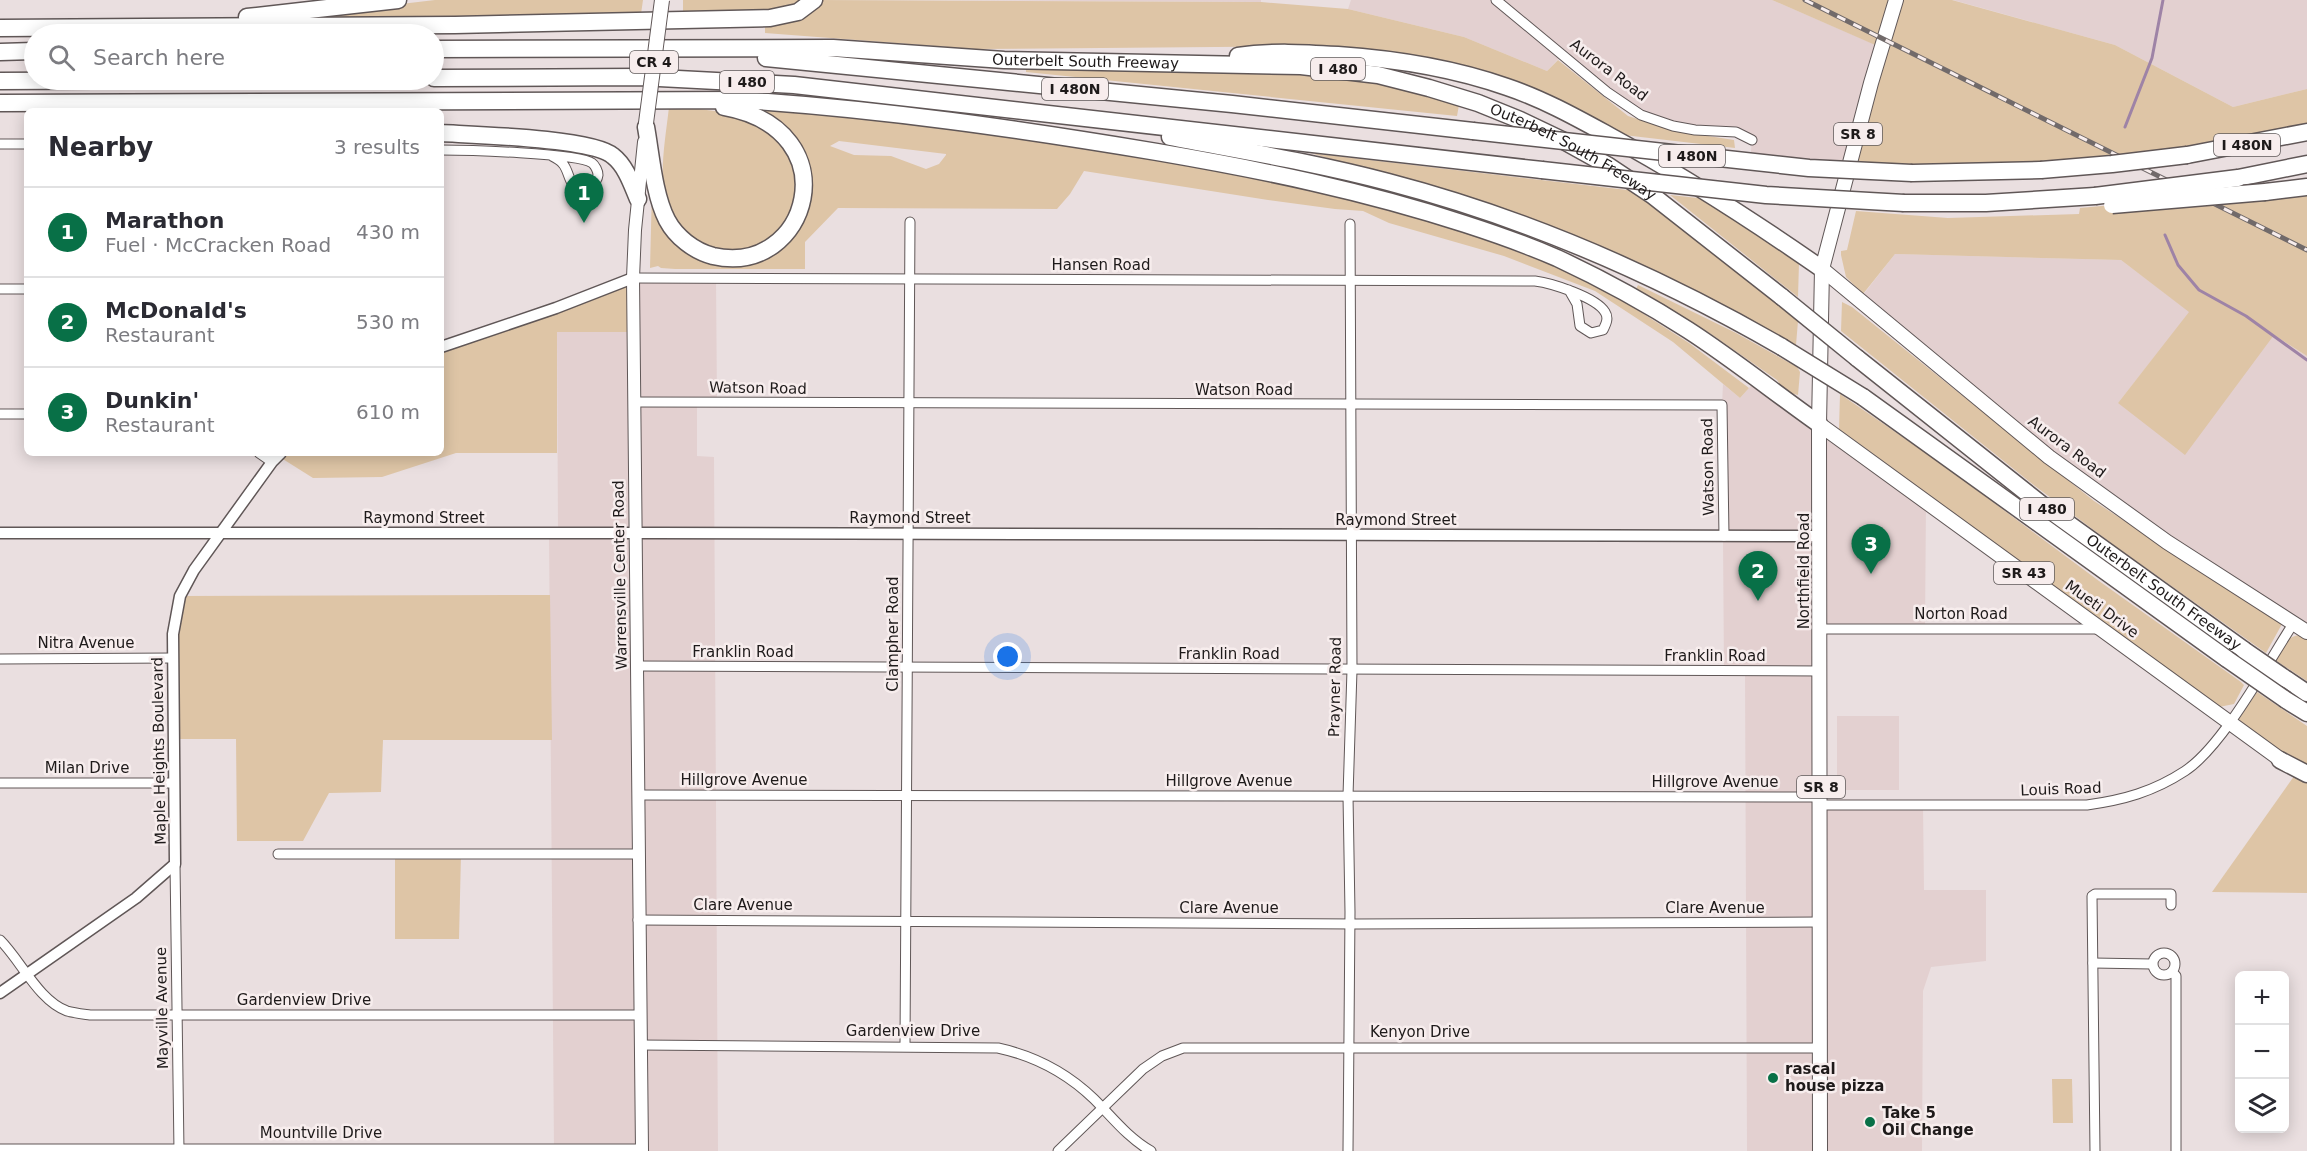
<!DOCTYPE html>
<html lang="en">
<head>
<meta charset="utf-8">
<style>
  :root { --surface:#fff; --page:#f7f7f7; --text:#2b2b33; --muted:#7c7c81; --line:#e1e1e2; --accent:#087047 }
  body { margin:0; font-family:"DejaVu Sans",sans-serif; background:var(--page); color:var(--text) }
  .controls { position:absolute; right:18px; bottom:18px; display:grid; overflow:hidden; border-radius:9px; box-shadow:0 3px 15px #0003 }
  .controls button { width:54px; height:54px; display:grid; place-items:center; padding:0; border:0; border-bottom:2px solid var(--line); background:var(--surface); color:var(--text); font:30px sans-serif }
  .you { position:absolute; left:1008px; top:657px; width:21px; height:21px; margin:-15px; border:4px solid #fff; border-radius:50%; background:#1a73e8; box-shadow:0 0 0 9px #1a73e833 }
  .badge { display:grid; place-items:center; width:39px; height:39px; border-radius:50%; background:var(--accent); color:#fff; font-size:20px; font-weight:700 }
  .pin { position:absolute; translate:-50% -50px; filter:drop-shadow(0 2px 3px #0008) }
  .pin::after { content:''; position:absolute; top:32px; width:21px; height:18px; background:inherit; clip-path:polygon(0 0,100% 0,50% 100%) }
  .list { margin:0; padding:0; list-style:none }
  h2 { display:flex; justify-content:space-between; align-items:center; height:78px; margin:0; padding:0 24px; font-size:26px }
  h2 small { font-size:20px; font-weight:400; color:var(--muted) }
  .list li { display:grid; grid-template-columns:39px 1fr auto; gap:18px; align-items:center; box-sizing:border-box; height:90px; padding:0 24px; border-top:2px solid var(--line) }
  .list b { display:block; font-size:22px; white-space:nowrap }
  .list p { margin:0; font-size:20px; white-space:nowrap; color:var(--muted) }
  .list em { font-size:20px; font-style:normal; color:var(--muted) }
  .icon { flex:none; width:33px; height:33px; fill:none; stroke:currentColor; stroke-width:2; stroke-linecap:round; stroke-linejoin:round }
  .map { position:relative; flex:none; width:2307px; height:1151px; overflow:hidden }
  .search { position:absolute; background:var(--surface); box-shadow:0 3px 15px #0003; left:24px; top:24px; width:420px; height:66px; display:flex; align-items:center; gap:15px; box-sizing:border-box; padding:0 21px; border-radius:33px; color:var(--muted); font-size:22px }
  .panel { position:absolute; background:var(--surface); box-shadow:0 3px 15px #0003; left:24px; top:108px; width:420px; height:348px; border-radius:9px }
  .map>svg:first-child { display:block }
  .built { fill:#e3d0d0 }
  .green { fill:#dec5a6; fill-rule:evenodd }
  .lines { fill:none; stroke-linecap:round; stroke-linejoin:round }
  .stream { stroke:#9e83a6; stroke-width:3 }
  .minor-casing { stroke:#605757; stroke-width:11 }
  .tertiary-casing { stroke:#605757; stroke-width:13 }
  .secondary-casing { stroke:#605757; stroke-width:14 }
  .primary-casing { stroke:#605757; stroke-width:16 }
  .motorway-casing { stroke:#605757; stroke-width:19 }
  .minor { stroke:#fff; stroke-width:9 }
  .tertiary { stroke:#fff; stroke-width:10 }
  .secondary { stroke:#fff; stroke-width:12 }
  .primary { stroke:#fff; stroke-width:14 }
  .motorway { stroke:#fff; stroke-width:16 }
  .rail-casing { stroke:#716a6a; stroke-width:5 }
  .rail { stroke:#f7eded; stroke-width:3; stroke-dasharray:9; stroke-linecap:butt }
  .primary-bridge-casing { stroke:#605757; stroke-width:16; stroke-linecap:butt }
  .motorway-bridge-casing { stroke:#605757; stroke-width:19; stroke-linecap:butt }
  .primary-bridge { stroke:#fff; stroke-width:14 }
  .motorway-bridge { stroke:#fff; stroke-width:16 }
  .poi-dot { fill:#087047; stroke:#f7eded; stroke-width:2 }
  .labels { text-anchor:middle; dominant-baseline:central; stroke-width:5; stroke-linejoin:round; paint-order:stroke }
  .shield { fill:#f7eded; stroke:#5f5959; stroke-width:1.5 }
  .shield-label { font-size:14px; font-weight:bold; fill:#1e1a1a }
  .street-label { font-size:15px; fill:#1e1a1a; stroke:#f7eded }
  .poi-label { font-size:15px; font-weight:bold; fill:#1e1a1a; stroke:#f7eded; text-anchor:start }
</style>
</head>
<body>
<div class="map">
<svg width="2307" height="1151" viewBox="0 0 2307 1151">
  <rect width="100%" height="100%" fill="#eadfe0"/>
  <!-- built -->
  <g class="built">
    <polygon points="949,0 1261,0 1261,2"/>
    <polygon points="1351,0 1772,0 1883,48 1847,174 1750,163 1752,139 1649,119 1562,55 1547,71 1464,37 1348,9"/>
    <polygon points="1953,0 2307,0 2307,89 2233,107 2115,45"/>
    <polygon points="1895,254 2121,260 2190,312 2118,403 2274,335 2307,356 2307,632 2167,542 1859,300"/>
    <polygon points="633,278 716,279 717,403 697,403 697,456 714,457 718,1151 554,1151 549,533 558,533 557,332 633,331"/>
    <polygon points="1757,379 1926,502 1925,629 1821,629 1821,805 1923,805 1924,890 1986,890 1986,961 1931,967 1923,991 1922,1151 1747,1151 1745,671 1724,671 1722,405 1723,384 1740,398"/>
    <polygon points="1837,716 1899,716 1899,790 1839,790 1837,785"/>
  </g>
  <!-- green -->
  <g class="green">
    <polygon points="435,0 643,0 641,14 309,19 333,12"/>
    <polygon points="683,0 804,0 784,12 683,13"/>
    <polygon points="819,0 1261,2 1348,9 1464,37 1547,71 1558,60 1628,116 1676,131 1734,140 1735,148 1615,134 1477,71 1456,63 1394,52 1328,46 974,49 765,33 765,24"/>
    <polygon points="1772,0 1952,0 2115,45 2233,107 2307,89 2307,132 2187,155 1847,174 1882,48"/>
    <path d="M 1026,67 C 1085,68 1144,69 1204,70 C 1290,72 1378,73 1459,105 L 1457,116 L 1026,72 Z"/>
    <path d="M 669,107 C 691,108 735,111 754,121 C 759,124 763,129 768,133 C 774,138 784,144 788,151 C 819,207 762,272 703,245 C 692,240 674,227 669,215 C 657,181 665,143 669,107 Z"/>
    <path d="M 793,109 L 1011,136 L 1248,175 L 1366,202 L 1458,229 L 1554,266 L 1617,297 L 1689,343 L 1749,388 L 1740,398 L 1673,342 L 1595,291 L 1504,256 L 1389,223 L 1363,211 L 1335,209 L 1268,200 L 1084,171 L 1070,194 L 1057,209 L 838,208 L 805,242 L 805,269 L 675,269 L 661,268 L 658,266 L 650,268 L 652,189 L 656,204 L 708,259 C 719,259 756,262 764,258 C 769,256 774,250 779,247 C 831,207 816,140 761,111 ZM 839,141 L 946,154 L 946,155 L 939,164 L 926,169 L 891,156 L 854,155 L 830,146 Z"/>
    <polygon points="1310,153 1636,191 1683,227 1798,321 1796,345 1701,293 1605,249 1417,183"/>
    <polygon points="2307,187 2307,356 2274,335 2185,455 2118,403 2189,312 2121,260 1895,254 1863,294 1846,277 1841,255 1841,251 1847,250 1856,211 1948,218 2079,214 2080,208"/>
    <polygon points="1670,195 1707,199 1799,263 1798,297"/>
    <polygon points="633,278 634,332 557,332 557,453 456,453 382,477 313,478 278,456 281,453 441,453 441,347"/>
    <polygon points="1638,285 1736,333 1797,367 1800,372 1798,395 1785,392 1777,380 1711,334 1636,289"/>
    <polygon points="1842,302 1852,307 2094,501 2282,624 2266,653 2115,546 2035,486 1841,331"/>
    <polygon points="1840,394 1939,462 2099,581 2241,682 2244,685 2234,704 2219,707 1839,429"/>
    <polygon points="550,595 552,740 383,740 381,792 329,793 303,841 237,841 236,739 174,739 173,658 180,596"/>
    <path d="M 2300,635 L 2307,637 L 2307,681 L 2275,660 C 2282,649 2286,636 2300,635 Z"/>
    <path d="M 2257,692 L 2307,726 L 2307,768 C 2287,757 2250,739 2239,719 Z"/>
    <polygon points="2297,772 2307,779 2307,893 2212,892"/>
    <polygon points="395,854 461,854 459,939 395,939"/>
    <polygon points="2052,1079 2072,1079 2073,1123 2053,1123"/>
  </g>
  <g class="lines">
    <!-- stream -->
    <g class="stream">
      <polyline points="2125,127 2152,58 2163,0"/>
      <polyline points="2165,235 2178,265 2199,290 2246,316 2307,360"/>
    </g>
    <!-- minor casing -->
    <g class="minor-casing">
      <g id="minor">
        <polyline points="1496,0 1607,92 1641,115 1673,126 1695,130 1736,132 1752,140"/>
        <polyline points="0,144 27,144"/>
        <path d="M 441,150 C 463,150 579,153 592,163 C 595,165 598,171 598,175 C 597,183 589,188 581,188 C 568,187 570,172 563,164 C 560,160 556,158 552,156"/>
        <path d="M 633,278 L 1535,281 C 1551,283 1596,297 1605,312 C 1609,318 1606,324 1603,330 L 1591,333 L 1580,326 L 1577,304 L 1569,290"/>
        <polyline points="0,289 27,289"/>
        <polyline points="635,402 1722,405 1724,536"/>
        <polyline points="0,414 27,414"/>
        <polyline points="259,453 272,462"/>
        <polyline points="1821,629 2100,629"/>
        <polyline points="0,659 173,658"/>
        <polyline points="638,666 1821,671"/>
        <polyline points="0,783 174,783"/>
        <polyline points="638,795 1821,797"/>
        <path d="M 1820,805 L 2087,805 C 2123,800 2153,792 2185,771 C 2223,746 2267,664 2293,624"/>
        <polyline points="278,854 638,854"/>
        <polyline points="175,864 179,1151"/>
        <polyline points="638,920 1356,924 1820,922"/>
        <path d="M 0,940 C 21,961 39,1001 67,1011 C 74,1013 83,1014 90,1015 L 640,1015"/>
        <circle cx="2164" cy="964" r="11"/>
        <polyline points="2093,963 2152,964"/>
        <polyline points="2172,972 2176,976 2176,1151"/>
        <path d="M 640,1045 L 998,1048 C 1035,1056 1066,1072 1094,1099 C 1112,1117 1128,1138 1151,1151"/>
        <polyline points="905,1045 910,222"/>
        <polyline points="0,1149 642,1149"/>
        <polyline points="1058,1151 1143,1069 1162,1056 1183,1048 1821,1048"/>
        <polyline points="1348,1151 1350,912 1348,796 1352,670 1350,224"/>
        <polyline points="2095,1151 2092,896 2095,894 2171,894 2171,905"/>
      </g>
    </g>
    <!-- tertiary casing -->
    <g class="tertiary-casing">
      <g id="tertiary">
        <polyline points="441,347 556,308 633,278"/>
        <polyline points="0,533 655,533 1820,536"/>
        <polyline points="0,993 136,898 175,864 173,634 180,596 194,570 272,462 281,453"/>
      </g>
    </g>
    <!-- secondary casing -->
    <g class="secondary-casing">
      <polyline id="secondary" points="642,1151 633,278 635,230 644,142"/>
    </g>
    <!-- primary casing -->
    <g class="primary-casing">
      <g id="primary">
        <polyline points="1822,269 2049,457 2167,542 2307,632"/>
        <polyline points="1819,424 2288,765"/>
        <polyline points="1820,1151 1819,424 1822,269 1871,83 1896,0"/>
      </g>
    </g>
    <!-- motorway casing -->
    <g class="motorway-casing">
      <g id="motorway">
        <polyline points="247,17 398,0"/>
        <polyline points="0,28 455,25 770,18 798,12 814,0"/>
        <path id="s1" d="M 434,49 L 833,48 L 1004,60 L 1301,66 L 1378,75 L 1429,88 L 1478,103 L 1520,120 L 1562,140 L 1607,165 L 1652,195 L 1782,297"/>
        <polyline points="0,52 34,51"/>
        <path d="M 1238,56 C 1271,51 1305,53 1338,55 C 1396,59 1453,68 1507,87 C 1543,99 1577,118 1610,136 C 1684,176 1753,221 1822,269"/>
        <polyline points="766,58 1232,104 1473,131"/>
        <polyline points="434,78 640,77 794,85 1542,170"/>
        <polyline points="0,81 190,80"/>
        <path d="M 0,103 L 741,100 C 881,109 1019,129 1157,152 C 1262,170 1364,191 1465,224 C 1496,234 1527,245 1557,258 C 1602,279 1646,303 1688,330 C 1733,359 1775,393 1819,424"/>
        <path d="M 646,127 C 651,155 654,195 667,220 C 676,237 694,251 713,256 C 809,278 852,130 724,107"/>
        <path d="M 441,133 C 474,135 593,138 613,156 C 626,166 632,185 638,199"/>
        <path d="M 1170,137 C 1243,151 1316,163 1388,182 C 1526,218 1659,276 1782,347"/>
        <polyline points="2187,155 2307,132"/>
        <polyline points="1912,173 2041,170"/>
        <polyline points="2238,178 2307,164"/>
        <polyline points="2265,192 2307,187"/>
        <polyline points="1904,203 1986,203 2095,196"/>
        <path id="s2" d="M 1857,358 L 2041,504 L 2244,650"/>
        <polyline points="1863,397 2227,659"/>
        <polyline points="2286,679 2307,693"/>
        <polyline points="2286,700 2307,713"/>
        <polyline points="2280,760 2307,774"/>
      </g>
    </g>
    <!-- minor -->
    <use href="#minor" class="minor"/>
    <!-- tertiary -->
    <use href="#tertiary" class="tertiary"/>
    <!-- secondary -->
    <use href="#secondary" class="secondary"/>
    <!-- primary -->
    <use href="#primary" class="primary"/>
    <!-- motorway -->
    <use href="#motorway" class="motorway"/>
    <!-- rail casing -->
    <g class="rail-casing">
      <polyline id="rail" points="1805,0 2307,250"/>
    </g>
    <!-- rail -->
    <use href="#rail" class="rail"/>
    <!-- primary-bridge casing -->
    <g class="primary-bridge-casing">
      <polyline id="primary-bridge" points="646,123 662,0"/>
    </g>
    <!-- motorway-bridge casing -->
    <g class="motorway-bridge-casing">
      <g id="motorway-bridge">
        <polyline points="1473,131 1809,168 1912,173"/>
        <polyline points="1542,170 1766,195 1904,203"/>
        <polyline points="2041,170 2112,164 2187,155"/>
        <polyline points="2095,196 2238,178"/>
        <polyline points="2112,205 2265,192"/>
        <polyline points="1782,297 1857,358"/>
        <polyline points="1782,347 1863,397"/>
        <polyline points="2244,650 2286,679"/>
        <polyline points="2227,659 2286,700"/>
      </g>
    </g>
    <!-- primary-bridge -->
    <use href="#primary-bridge" class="primary-bridge"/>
    <!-- motorway-bridge -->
    <use href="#motorway-bridge" class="motorway-bridge"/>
  </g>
  <!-- markers -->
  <g class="poi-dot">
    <circle cx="1773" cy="1078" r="6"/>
    <circle cx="1870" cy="1122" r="6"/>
  </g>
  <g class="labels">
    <!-- shield labels -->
    <g class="shield">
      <rect x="630" y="51" width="48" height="22" rx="4.5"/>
      <rect x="1311" y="58" width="54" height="22" rx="4.5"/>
      <rect x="720" y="71" width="54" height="22" rx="4.5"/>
      <rect x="1042" y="78" width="66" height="22" rx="4.5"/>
      <rect x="1834" y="123" width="48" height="22" rx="4.5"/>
      <rect x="2214" y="134" width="66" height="22" rx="4.5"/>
      <rect x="1659" y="145" width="66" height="22" rx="4.5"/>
      <rect x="2020" y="498" width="54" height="22" rx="4.5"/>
      <rect x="1994" y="562" width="60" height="22" rx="4.5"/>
      <rect x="1797" y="776" width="48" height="22" rx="4.5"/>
    </g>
    <g class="shield-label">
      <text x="654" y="62">CR 4</text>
      <text x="1338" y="69">I 480</text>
      <text x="747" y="82">I 480</text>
      <text x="1075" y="89">I 480N</text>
      <text x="1858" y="134">SR 8</text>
      <text x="2247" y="145">I 480N</text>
      <text x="1692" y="156">I 480N</text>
      <text x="2047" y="509">I 480</text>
      <text x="2024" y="573">SR 43</text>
      <text x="1821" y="787">SR 8</text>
    </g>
    <!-- street labels -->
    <g class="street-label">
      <text stroke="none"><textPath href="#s1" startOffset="652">Outerbelt South Freeway</textPath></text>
      <text transform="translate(1609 70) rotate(37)">Aurora Road</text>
      <text stroke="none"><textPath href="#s1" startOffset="1156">Outerbelt South Freeway</textPath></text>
      <text x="1101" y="265">Hansen Road</text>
      <text transform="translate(758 388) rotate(1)">Watson Road</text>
      <text x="1244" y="390">Watson Road</text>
      <text transform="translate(2067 447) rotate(37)">Aurora Road</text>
      <text transform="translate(1708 467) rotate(-91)">Watson Road</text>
      <text x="424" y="518">Raymond Street</text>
      <text x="910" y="518">Raymond Street</text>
      <text x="1396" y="520">Raymond Street</text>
      <text transform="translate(1804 571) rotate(-90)">Northfield Road</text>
      <text transform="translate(620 575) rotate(-91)">Warrensville Center Road</text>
      <text stroke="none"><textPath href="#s2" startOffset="386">Outerbelt South Freeway</textPath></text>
      <text transform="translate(2102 609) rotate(36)">Mueti Drive</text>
      <text x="1961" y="614">Norton Road</text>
      <text transform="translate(893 634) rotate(-90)">Clampher Road</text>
      <text x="86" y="643">Nitra Avenue</text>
      <text x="743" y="652">Franklin Road</text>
      <text x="1229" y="654">Franklin Road</text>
      <text x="1715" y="656">Franklin Road</text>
      <text transform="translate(1335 687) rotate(-89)">Prayner Road</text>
      <text transform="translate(159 751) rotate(-91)">Maple Heights Boulevard</text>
      <text x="87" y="768">Milan Drive</text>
      <text x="744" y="780">Hillgrove Avenue</text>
      <text x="1229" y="781">Hillgrove Avenue</text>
      <text x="1715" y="782">Hillgrove Avenue</text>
      <text transform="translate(2061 789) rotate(-2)">Louis Road</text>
      <text x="743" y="905">Clare Avenue</text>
      <text x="1229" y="908">Clare Avenue</text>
      <text x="1715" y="908">Clare Avenue</text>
      <text x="304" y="1000">Gardenview Drive</text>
      <text transform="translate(162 1008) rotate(-91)">Mayville Avenue</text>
      <text x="913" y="1031">Gardenview Drive</text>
      <text x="1420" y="1032">Kenyon Drive</text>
      <text x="321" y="1133">Mountville Drive</text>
    </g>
    <!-- poi labels -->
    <g class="poi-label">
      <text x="1785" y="1069">rascal<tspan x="1785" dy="17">house pizza</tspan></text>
      <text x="1882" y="1113">Take 5<tspan x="1882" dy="17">Oil Change</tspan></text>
    </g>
  </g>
</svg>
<div class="controls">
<button>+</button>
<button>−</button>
<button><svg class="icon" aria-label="layers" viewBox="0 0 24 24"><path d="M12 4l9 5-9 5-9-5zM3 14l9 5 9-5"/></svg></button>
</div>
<div class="you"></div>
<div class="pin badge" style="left:584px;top:223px">1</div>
<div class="pin badge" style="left:1758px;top:601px">2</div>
<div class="pin badge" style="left:1871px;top:574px">3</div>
<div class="search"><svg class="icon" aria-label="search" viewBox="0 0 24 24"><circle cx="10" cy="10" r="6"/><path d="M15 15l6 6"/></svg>Search here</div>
<section class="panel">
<h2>Nearby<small>3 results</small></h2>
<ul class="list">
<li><span class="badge">1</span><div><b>Marathon</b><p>Fuel · McCracken Road</p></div><em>430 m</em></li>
<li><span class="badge">2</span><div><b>McDonald's</b><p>Restaurant</p></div><em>530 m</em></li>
<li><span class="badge">3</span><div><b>Dunkin'</b><p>Restaurant</p></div><em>610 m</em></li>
</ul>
</section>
</div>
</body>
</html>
